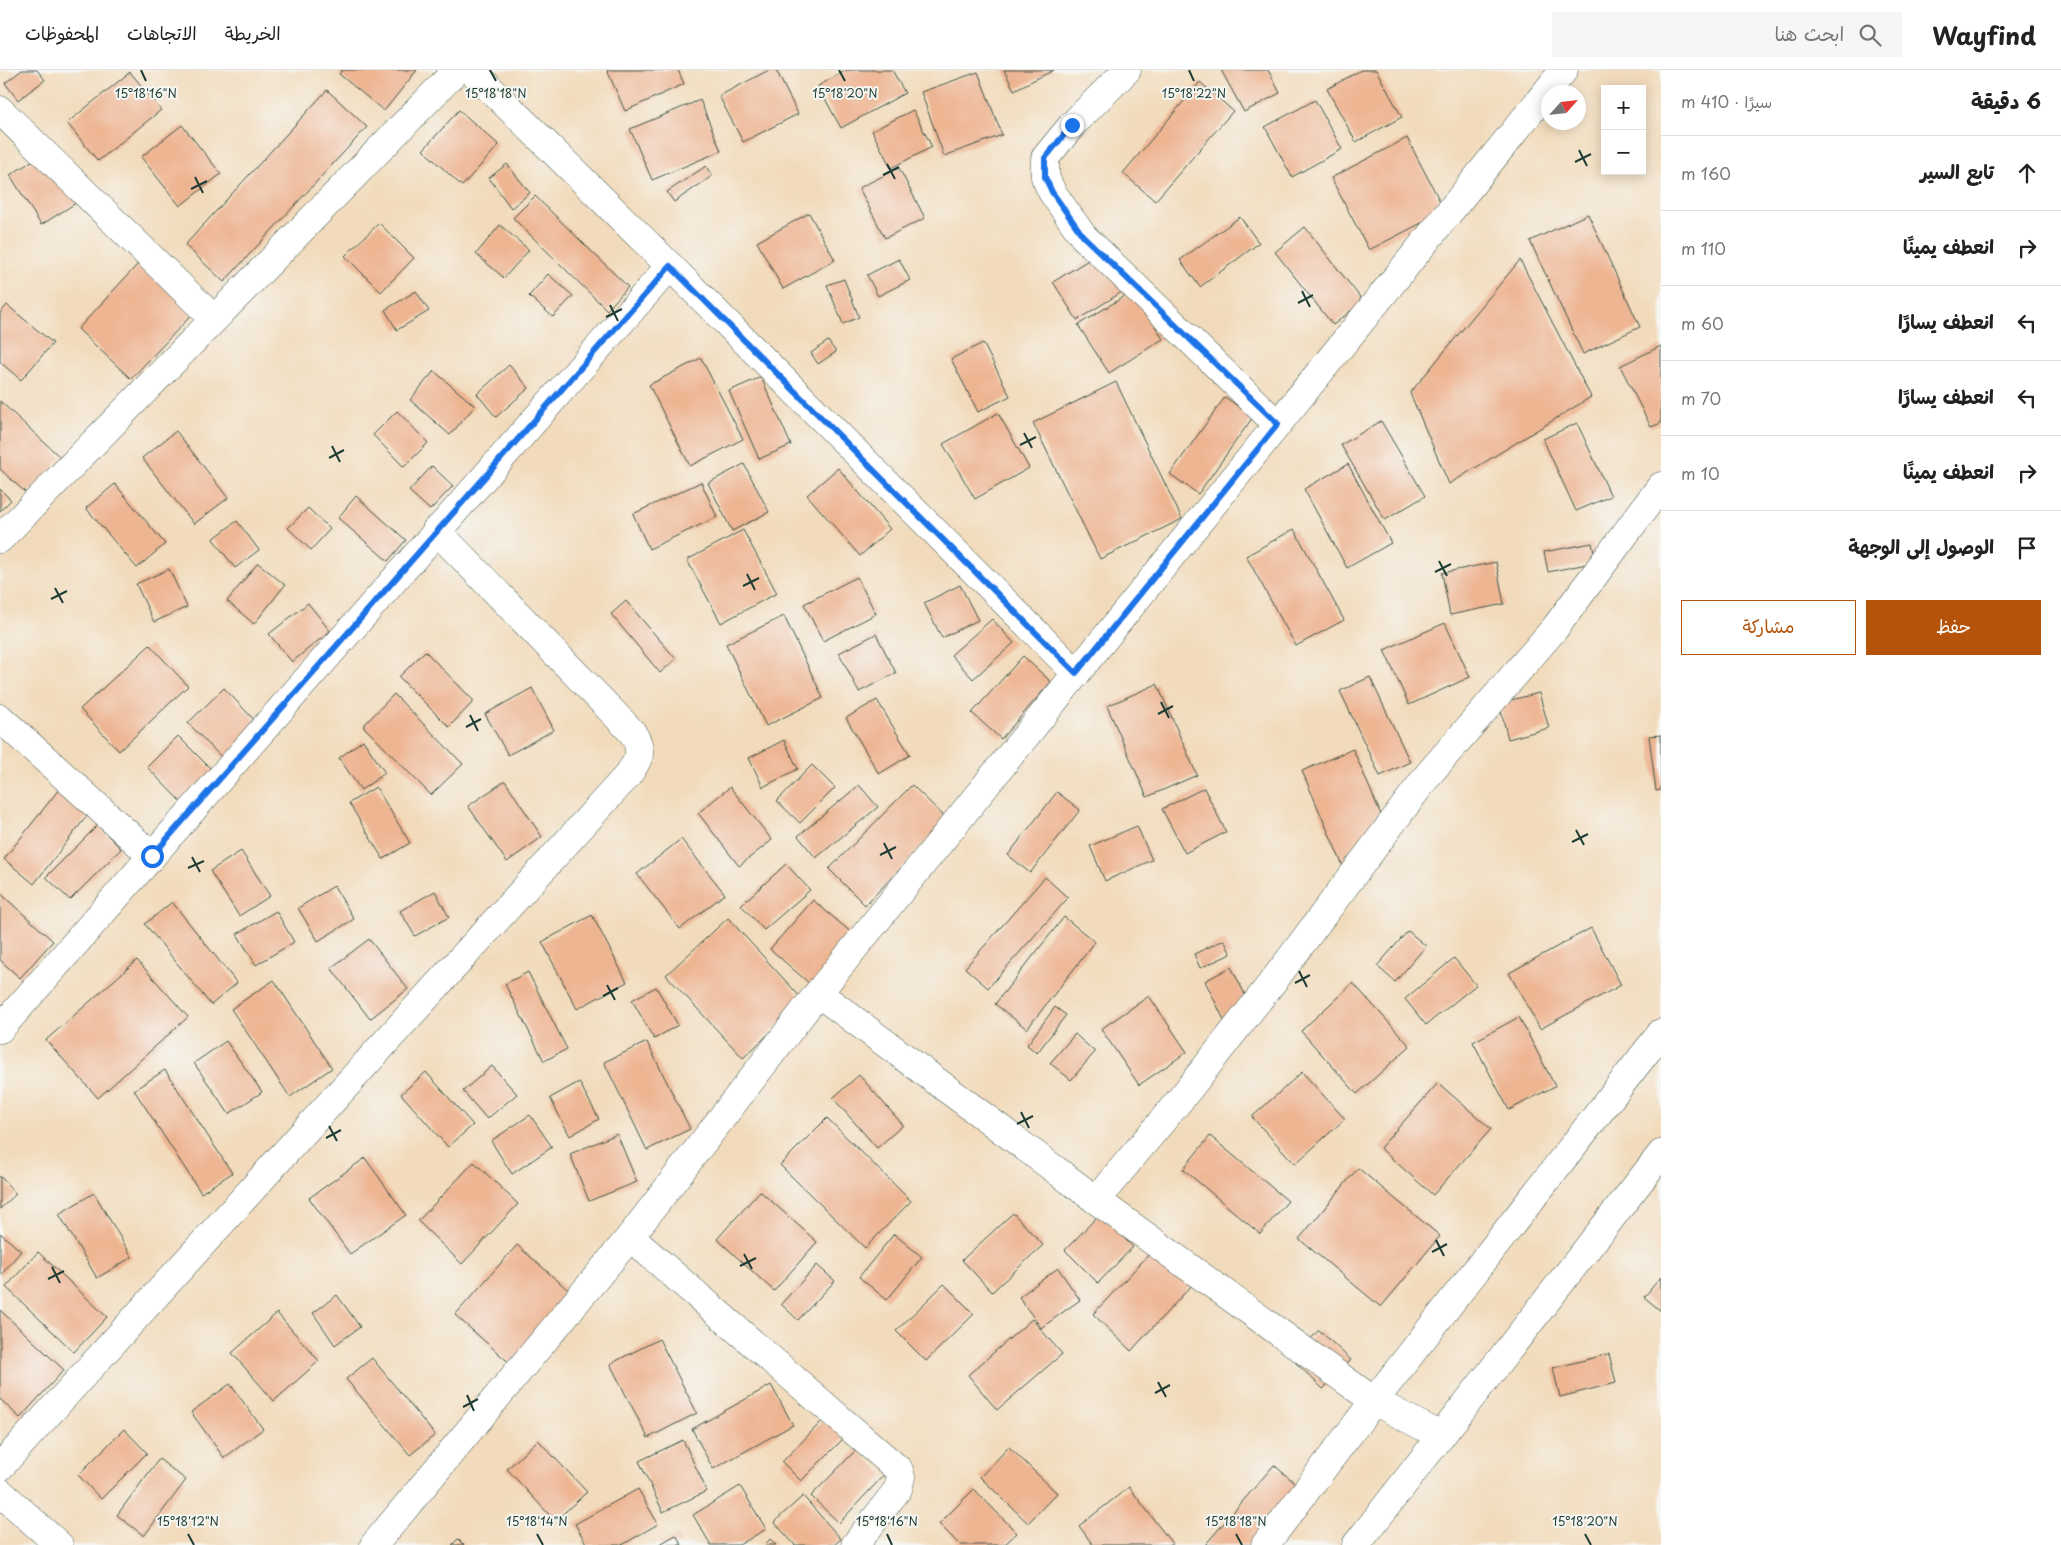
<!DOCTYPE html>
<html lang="ar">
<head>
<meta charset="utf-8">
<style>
  :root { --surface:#fff; --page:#f6f6f6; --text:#222; --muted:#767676; --line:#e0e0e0; --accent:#b45309 }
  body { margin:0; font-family:"Playpen Sans","Playpen Sans Arabic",sans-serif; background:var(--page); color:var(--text); direction:rtl }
  .controls { position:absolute; right:15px; top:15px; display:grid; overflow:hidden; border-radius:0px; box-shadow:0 2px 12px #0003 }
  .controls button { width:45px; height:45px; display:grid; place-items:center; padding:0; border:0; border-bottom:1px solid var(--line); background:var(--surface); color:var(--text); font:25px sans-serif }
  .compass { position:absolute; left:1541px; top:15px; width:45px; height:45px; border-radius:50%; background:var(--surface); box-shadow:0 2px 12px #0003; rotate:63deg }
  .stop { position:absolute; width:15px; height:15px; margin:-11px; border:4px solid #1a73e8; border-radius:50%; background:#fff }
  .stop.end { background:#1a73e8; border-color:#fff; box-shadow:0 1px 5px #0008 }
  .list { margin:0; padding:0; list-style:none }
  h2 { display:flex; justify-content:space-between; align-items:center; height:65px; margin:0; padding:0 20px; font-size:21px }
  h2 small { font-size:16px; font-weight:400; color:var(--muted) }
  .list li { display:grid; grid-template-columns:32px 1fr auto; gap:15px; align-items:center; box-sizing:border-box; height:75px; padding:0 20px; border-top:1px solid var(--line) }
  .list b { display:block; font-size:19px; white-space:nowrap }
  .list em { font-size:16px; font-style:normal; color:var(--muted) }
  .actions { display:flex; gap:10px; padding:15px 20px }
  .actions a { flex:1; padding:11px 0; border:1px solid var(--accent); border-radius:0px; text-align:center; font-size:18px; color:var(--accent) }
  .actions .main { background:var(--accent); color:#fff }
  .icon { flex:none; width:28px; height:28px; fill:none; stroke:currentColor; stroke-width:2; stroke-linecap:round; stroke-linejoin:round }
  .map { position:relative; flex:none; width:1661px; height:1475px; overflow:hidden; direction:ltr }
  header { display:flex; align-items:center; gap:30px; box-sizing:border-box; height:70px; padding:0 25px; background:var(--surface); border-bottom:1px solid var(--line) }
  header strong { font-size:24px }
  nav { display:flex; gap:28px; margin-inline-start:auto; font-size:18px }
  .search { width:350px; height:45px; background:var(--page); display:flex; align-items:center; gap:12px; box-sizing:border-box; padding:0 18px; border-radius:0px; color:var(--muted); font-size:19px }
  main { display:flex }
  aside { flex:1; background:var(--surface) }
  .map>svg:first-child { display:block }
  .building { fill:#eeb593 }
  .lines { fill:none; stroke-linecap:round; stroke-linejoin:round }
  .minor-casing { stroke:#3f5548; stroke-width:29 }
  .tertiary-casing { stroke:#3f5548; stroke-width:29 }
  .minor { stroke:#fff; stroke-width:28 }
  .tertiary { stroke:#fff; stroke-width:28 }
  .route { stroke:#1a73e8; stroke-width:6 }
  .ticks { fill:none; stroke:#1f3d34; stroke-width:2 }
  .ticks-label { font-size:12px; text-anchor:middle; fill:#1f3d34; stroke:#f6f6f2; stroke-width:4; stroke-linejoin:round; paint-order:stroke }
</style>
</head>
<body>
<header>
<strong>Wayfind</strong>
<div class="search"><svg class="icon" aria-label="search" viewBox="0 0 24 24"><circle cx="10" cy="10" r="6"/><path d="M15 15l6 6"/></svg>ابحث هنا</div>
<nav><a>الخريطة</a><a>الاتجاهات</a><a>المحفوظات</a></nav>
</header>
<main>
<aside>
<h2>6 دقيقة<small>سيرًا · 410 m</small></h2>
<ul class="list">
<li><svg class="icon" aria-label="ahead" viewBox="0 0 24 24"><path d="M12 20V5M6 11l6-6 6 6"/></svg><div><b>تابع السير</b></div><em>160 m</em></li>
<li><svg class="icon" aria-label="right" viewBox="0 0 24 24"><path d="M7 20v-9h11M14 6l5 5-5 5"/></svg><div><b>انعطف يمينًا</b></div><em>110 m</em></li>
<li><svg class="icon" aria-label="left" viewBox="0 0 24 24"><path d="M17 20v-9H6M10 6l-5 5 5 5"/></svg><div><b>انعطف يسارًا</b></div><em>60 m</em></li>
<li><svg class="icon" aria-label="left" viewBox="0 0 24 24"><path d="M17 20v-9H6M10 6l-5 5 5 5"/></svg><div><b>انعطف يسارًا</b></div><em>70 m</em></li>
<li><svg class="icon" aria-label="right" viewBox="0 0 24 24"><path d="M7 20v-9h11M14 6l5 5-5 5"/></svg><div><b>انعطف يمينًا</b></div><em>10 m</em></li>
<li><svg class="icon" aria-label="arrive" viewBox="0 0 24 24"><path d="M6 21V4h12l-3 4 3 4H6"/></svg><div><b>الوصول إلى الوجهة</b></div></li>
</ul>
<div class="actions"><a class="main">حفظ</a><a>مشاركة</a></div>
</aside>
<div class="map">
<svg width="1661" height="1475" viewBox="0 0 1661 1475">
  <rect width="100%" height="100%" fill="#f6f6f2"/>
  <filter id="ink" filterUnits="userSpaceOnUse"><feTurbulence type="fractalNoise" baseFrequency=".02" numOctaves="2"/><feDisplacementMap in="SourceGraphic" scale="10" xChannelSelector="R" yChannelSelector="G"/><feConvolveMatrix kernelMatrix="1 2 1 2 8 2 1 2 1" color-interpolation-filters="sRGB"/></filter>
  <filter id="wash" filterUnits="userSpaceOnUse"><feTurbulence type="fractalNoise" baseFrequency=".0096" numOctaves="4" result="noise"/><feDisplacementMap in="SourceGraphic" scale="20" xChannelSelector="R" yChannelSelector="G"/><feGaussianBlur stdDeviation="1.12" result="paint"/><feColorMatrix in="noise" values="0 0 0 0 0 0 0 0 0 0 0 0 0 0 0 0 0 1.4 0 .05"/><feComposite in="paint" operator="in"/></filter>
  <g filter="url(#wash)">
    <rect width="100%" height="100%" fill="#f2dbbc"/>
    <g id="blocks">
      <!-- building -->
      <g class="building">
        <polygon points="22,0 37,0 45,10 18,30 5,13"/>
        <polygon points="342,0 417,0 384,41 339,4"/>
        <polygon points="607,0 678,0 684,14 625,41"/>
        <polygon points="769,0 776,0 798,44 743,72 719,26"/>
        <polygon points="847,0 892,0 905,23 841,58 818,16"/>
        <polygon points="1004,0 1054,0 1014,20"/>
        <polygon points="1221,0 1268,0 1280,23 1244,42"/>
        <polygon points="1361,0 1376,0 1402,47 1356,72 1327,19"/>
        <polygon points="130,2 161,40 98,91 67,53"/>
        <polygon points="978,2 1002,65 944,86 921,22"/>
        <polygon points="1200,12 1233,41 1155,131 1123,103"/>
        <polygon points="327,20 367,57 224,212 185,175"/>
        <polygon points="700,30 721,81 652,110 630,59"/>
        <polygon points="1315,30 1342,79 1292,107 1265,57"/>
        <polygon points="459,40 499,75 462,116 423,80"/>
        <polygon points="913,40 932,77 891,98 872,61"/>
        <polygon points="182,55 221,104 180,136 141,87"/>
        <polygon points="1407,68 1445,141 1369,180 1331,108"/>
        <polygon points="53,78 84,128 41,155 10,105"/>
        <polygon points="507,94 530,123 511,138 489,108"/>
        <polygon points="706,96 712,106 674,132 667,122"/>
        <polygon points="899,98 925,148 885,168 859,118"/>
        <polygon points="535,126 628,217 607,240 513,148"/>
        <polygon points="809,143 835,190 783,219 757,172"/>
        <polygon points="1588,144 1640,257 1583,284 1530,171"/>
        <polygon points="1240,147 1259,173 1200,217 1180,190"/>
        <polygon points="379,153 414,188 381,222 345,186"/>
        <polygon points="500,155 529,180 504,208 476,184"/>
        <polygon points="1305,157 1363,231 1333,255 1275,182"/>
        <polygon points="1106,179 1130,217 1077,250 1053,212"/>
        <polygon points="148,183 202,234 131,309 78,259"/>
        <polygon points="899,189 910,210 878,226 867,205"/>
        <polygon points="1520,190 1591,327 1449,414 1410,323"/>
        <polygon points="548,204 573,226 553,247 529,226"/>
        <polygon points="844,209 859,247 843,254 827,215"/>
        <polygon points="416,221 429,241 397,260 385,240"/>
        <polygon points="1133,221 1163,269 1109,303 1078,255"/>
        <polygon points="7,235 53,273 21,310 0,292 0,243"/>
        <polygon points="828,271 836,282 818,294 811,283"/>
        <polygon points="983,273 1010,326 978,342 951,289"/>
        <polygon points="1661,276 1661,353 1651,357 1620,296"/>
        <polygon points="701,288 743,369 690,396 649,315"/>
        <polygon points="509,295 529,318 496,347 477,324"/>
        <polygon points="434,301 475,336 450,365 410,330"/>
        <polygon points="761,307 791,375 759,389 729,321"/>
        <polygon points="1116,312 1182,449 1100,489 1033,353"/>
        <polygon points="1225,327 1253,347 1198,424 1170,404"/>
        <polygon points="0,331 61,388 27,424 0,399"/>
        <polygon points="397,341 428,373 404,397 373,365"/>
        <polygon points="998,343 1029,398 975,429 943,374"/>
        <polygon points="1381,351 1425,426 1385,450 1341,375"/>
        <polygon points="1577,353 1611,426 1576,441 1543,369"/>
        <polygon points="176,361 228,428 194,454 142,388"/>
        <polygon points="744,394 769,442 732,461 708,413"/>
        <polygon points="1348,394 1391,473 1347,498 1304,419"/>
        <polygon points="432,396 453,416 430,440 409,421"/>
        <polygon points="838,398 890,459 860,486 807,425"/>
        <polygon points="701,412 717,447 649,479 633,444"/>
        <polygon points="115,414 165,474 137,498 86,438"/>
        <polygon points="0,419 11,430 0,441"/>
        <polygon points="356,426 406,470 388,491 338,448"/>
        <polygon points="308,438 330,459 311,480 288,458"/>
        <polygon points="237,451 259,480 235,498 213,469"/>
        <polygon points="1294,459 1344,550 1296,576 1246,486"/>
        <polygon points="743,460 777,523 721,553 687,490"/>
        <polygon points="1592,473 1596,492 1548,502 1544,482"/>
        <polygon points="1496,492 1504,534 1450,545 1442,503"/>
        <polygon points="258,493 285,515 254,554 227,531"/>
        <polygon points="169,499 187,537 154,552 136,514"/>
        <polygon points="857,507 876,544 823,571 804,534"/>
        <polygon points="960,515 978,550 942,568 924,533"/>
        <polygon points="626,531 676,589 660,603 611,544"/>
        <polygon points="308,533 330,561 292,592 269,564"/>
        <polygon points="784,546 823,628 766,656 726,574"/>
        <polygon points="992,549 1014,573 973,609 951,585"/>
        <polygon points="1445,553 1470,607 1409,635 1384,580"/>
        <polygon points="876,564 896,603 859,622 839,583"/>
        <polygon points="150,575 188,616 119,681 80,639"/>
        <polygon points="425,581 474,631 449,657 399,607"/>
        <polygon points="1023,586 1051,612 1001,669 972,643"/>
        <polygon points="1370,607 1410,692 1380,706 1340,621"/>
        <polygon points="1157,614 1197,705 1147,727 1107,636"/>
        <polygon points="224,618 259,655 224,690 188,653"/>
        <polygon points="532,618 554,660 508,685 485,644"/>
        <polygon points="1539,623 1549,658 1508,669 1499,633"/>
        <polygon points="394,624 463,694 431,725 363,656"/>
        <polygon points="877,630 910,685 879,704 846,648"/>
        <polygon points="1661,665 1661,720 1656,721 1649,666"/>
        <polygon points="178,666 214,702 182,733 147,697"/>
        <polygon points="363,670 385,703 361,720 339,688"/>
        <polygon points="784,670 798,699 763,717 749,688"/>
        <polygon points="1353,679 1394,775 1343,796 1302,701"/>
        <polygon points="812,695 835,718 800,753 777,731"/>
        <polygon points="505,711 542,767 507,792 468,736"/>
        <polygon points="859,715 878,737 816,788 798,766"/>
        <polygon points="912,715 948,750 865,835 829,799"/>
        <polygon points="376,717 410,773 383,789 349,733"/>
        <polygon points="730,717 772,770 739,796 698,743"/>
        <polygon points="60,718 90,742 34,814 4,789"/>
        <polygon points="1204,718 1226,762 1185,783 1162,739"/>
        <polygon points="1057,722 1080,740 1030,803 1008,785"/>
        <polygon points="98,755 121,779 70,830 46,807"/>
        <polygon points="1137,756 1152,790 1105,811 1090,776"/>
        <polygon points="681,769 725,824 680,859 637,804"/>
        <polygon points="241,781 270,826 239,846 210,801"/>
        <polygon points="786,794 810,820 764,860 741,835"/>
        <polygon points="1045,807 1068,828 988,918 965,898"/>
        <polygon points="334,816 354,849 318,871 298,838"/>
        <polygon points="435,821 449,847 415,866 400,841"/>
        <polygon points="0,823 53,871 20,908 0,890"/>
        <polygon points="813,830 854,865 811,915 770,879"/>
        <polygon points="172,832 237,913 211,935 145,854"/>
        <polygon points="276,841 294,872 256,895 237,864"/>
        <polygon points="592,845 627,912 577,939 542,872"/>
        <polygon points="1064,847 1095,872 1027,959 995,934"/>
        <polygon points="728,848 804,931 743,988 666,905"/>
        <polygon points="1591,858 1621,915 1540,959 1509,903"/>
        <polygon points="1408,861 1426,876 1395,912 1377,896"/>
        <polygon points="369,869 408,919 370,949 331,898"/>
        <polygon points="1224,870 1231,884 1200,898 1194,884"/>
        <polygon points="1454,888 1476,915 1426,955 1405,929"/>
        <polygon points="137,890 188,947 98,1028 46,970"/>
        <polygon points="1231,897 1253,940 1226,954 1205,911"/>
        <polygon points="528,902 567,979 544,991 505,914"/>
        <polygon points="274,910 332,998 290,1027 231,939"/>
        <polygon points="1353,913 1410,976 1357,1024 1301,961"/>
        <polygon points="656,917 678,955 654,969 632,930"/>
        <polygon points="1149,926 1187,982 1139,1015 1101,959"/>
        <polygon points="1055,937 1066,945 1037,983 1027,975"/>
        <polygon points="1519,947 1555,1016 1509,1040 1473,972"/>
        <polygon points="1075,964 1095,982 1071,1010 1050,993"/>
        <polygon points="226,971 262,1022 229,1044 194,993"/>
        <polygon points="647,972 690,1059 647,1080 604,992"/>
        <polygon points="492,996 517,1024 487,1049 463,1021"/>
        <polygon points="165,1000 232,1103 201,1123 134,1020"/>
        <polygon points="426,1002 473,1055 448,1077 401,1024"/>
        <polygon points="1302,1002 1345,1049 1295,1094 1252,1047"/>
        <polygon points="859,1005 903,1055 877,1078 833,1028"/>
        <polygon points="579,1012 599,1049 570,1066 550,1028"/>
        <polygon points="1438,1013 1491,1059 1433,1125 1380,1078"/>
        <polygon points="530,1045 552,1077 512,1104 491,1071"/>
        <polygon points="827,1048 911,1131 865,1178 780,1095"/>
        <polygon points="617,1064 637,1112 589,1131 570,1084"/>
        <polygon points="1210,1066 1288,1131 1260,1164 1183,1099"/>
        <polygon points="365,1088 406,1145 350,1184 309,1128"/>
        <polygon points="474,1092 518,1134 462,1194 418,1151"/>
        <polygon points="1358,1098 1440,1166 1381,1237 1299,1169"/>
        <polygon points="0,1106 16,1124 0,1139"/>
        <polygon points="760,1121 817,1172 774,1221 717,1169"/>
        <polygon points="94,1123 132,1187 97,1208 59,1144"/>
        <polygon points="1013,1143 1043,1175 992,1222 962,1190"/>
        <polygon points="1100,1144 1133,1177 1098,1213 1065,1180"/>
        <polygon points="0,1163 21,1181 0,1206"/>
        <polygon points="894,1164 922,1187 887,1230 859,1207"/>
        <polygon points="517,1175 575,1226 514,1297 455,1245"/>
        <polygon points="1155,1178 1193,1214 1131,1281 1093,1244"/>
        <polygon points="38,1182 107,1247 74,1282 6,1217"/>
        <polygon points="817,1195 835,1211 798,1250 781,1234"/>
        <polygon points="1058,1198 1080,1230 1041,1258 1019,1227"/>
        <polygon points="1661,1207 1661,1241 1644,1227"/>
        <polygon points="944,1214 974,1244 926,1291 896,1261"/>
        <polygon points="337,1225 360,1257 335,1275 313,1243"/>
        <polygon points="0,1240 64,1300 20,1348 0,1329"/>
        <polygon points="277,1243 319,1291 274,1331 232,1283"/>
        <polygon points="1032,1249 1062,1284 997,1340 968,1305"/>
        <polygon points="1319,1260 1351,1290 1323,1319 1292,1289"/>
        <polygon points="659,1269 697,1343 648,1368 610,1294"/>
        <polygon points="1609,1284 1616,1313 1560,1327 1553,1298"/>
        <polygon points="372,1288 435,1365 410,1385 346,1309"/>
        <polygon points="230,1314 263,1359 224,1388 191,1342"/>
        <polygon points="771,1315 793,1355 713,1399 692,1359"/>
        <polygon points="825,1348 844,1368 801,1411 782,1392"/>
        <polygon points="124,1359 147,1383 101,1429 78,1405"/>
        <polygon points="538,1370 587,1422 555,1451 507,1399"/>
        <polygon points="683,1370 707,1421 663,1442 639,1391"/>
        <polygon points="1009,1377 1057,1423 1028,1453 980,1407"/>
        <polygon points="857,1379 884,1405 839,1453 811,1426"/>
        <polygon points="159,1389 186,1410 144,1466 117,1445"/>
        <polygon points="1274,1395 1302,1419 1254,1475 1205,1475"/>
        <polygon points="740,1416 766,1459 739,1475 711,1475 693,1445"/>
        <polygon points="1129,1417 1173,1475 1093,1475 1079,1456"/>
        <polygon points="638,1419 658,1454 622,1475 587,1475 575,1454"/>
        <polygon points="974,1419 1017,1463 1004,1475 960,1475 939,1454"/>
        <polygon points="803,1426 841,1469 834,1475 795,1475 774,1452"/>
        <polygon points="676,1465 682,1475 658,1475"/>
        <polygon points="458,1469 464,1475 452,1475"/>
        <polygon points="770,1469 776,1475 765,1475"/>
      </g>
    </g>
  </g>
  <g filter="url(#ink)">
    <use href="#blocks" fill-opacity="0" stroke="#3f5548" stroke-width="1"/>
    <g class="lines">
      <!-- minor casing -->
      <g class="minor-casing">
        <g id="minor">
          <polyline points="471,0 670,196 1076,603"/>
          <polyline points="1127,0 1072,55 1045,88 1045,107 1052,122 1083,166 1277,354"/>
          <polyline points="0,40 214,249"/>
          <polyline points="0,469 457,0"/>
          <polyline points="0,648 152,786"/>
          <polyline points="818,923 1096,1130 1374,1331 1441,1366"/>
          <polyline points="0,959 670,196"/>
          <polyline points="1096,1130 1184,1025 1278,905 1428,705 1555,558 1661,416"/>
          <polyline points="630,1167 899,1400 901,1407 898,1419 855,1475"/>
          <path d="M 0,1397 L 627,706 C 640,689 644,681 632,662 L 436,460"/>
          <polyline points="0,1422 59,1475"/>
          <polyline points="374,1475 630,1167 818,923 1564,0"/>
        </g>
      </g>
      <!-- tertiary casing -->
      <g class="tertiary-casing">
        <g id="tertiary">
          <polyline points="1265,1475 1374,1331 1661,963"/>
          <polyline points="1356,1475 1661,1084"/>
        </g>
      </g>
      <!-- minor -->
      <use href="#minor" class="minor"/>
      <!-- tertiary -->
      <use href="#tertiary" class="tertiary"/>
    </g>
  </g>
  <g class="lines" filter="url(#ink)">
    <!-- route -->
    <polyline class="route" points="152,786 670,196 1076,603 1278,354 1083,166 1052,122 1045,107 1045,88 1072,55"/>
  </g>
  <!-- ticks -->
  <path class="ticks" d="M 141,0 L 146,11M 490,0 L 496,11M 839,0 L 845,11M 1189,0 L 1194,11M 1579,80 L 1587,96M 1575,92 L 1591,84M 887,94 L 895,109M 883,105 L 899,97M 195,107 L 203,123M 191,119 L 207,111M 1302,221 L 1310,237M 1298,233 L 1313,225M 610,235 L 618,251M 606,247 L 622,239M 1024,363 L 1032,378M 1020,375 L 1036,367M 332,376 L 340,392M 329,388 L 344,380M 1439,491 L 1447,506M 1435,502 L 1451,494M 747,504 L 755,520M 743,516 L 759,508M 55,518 L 63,533M 51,529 L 67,521M 1161,632 L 1169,648M 1158,644 L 1173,636M 470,645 L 478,661M 466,657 L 481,649M 1576,760 L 1584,775M 1572,772 L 1588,764M 884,773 L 892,789M 880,785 L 896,777M 192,787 L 200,802M 188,798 L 204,791M 1299,901 L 1307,917M 1295,913 L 1310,905M 607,915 L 615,930M 603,926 L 618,918M 1021,1042 L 1029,1058M 1017,1054 L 1033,1046M 329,1056 L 337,1071M 326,1068 L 341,1060M 1436,1170 L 1444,1186M 1432,1182 L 1447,1174M 744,1184 L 752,1199M 740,1196 L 756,1188M 52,1197 L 60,1213M 48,1209 L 64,1201M 1158,1312 L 1166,1327M 1155,1323 L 1170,1315M 467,1325 L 474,1341M 463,1337 L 478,1329M 188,1464 L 194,1475M 537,1464 L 543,1475M 887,1464 L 892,1475M 1236,1464 L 1242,1475M 1585,1464 L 1591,1475"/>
  <g class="ticks-label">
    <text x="146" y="28">15°18'16"N</text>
    <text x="496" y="28">15°18'18"N</text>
    <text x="845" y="28">15°18'20"N</text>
    <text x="1194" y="28">15°18'22"N</text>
    <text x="188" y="1456">15°18'12"N</text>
    <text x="537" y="1456">15°18'14"N</text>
    <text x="887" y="1456">15°18'16"N</text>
    <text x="1236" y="1456">15°18'18"N</text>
    <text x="1585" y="1456">15°18'20"N</text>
  </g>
</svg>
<div class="controls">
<button>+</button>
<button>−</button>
</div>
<svg class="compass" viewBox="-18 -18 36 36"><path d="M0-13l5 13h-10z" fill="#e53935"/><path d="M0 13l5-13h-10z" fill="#767676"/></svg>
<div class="stop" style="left:152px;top:786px"></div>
<div class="stop end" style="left:1072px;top:55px"></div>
</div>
</main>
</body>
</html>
